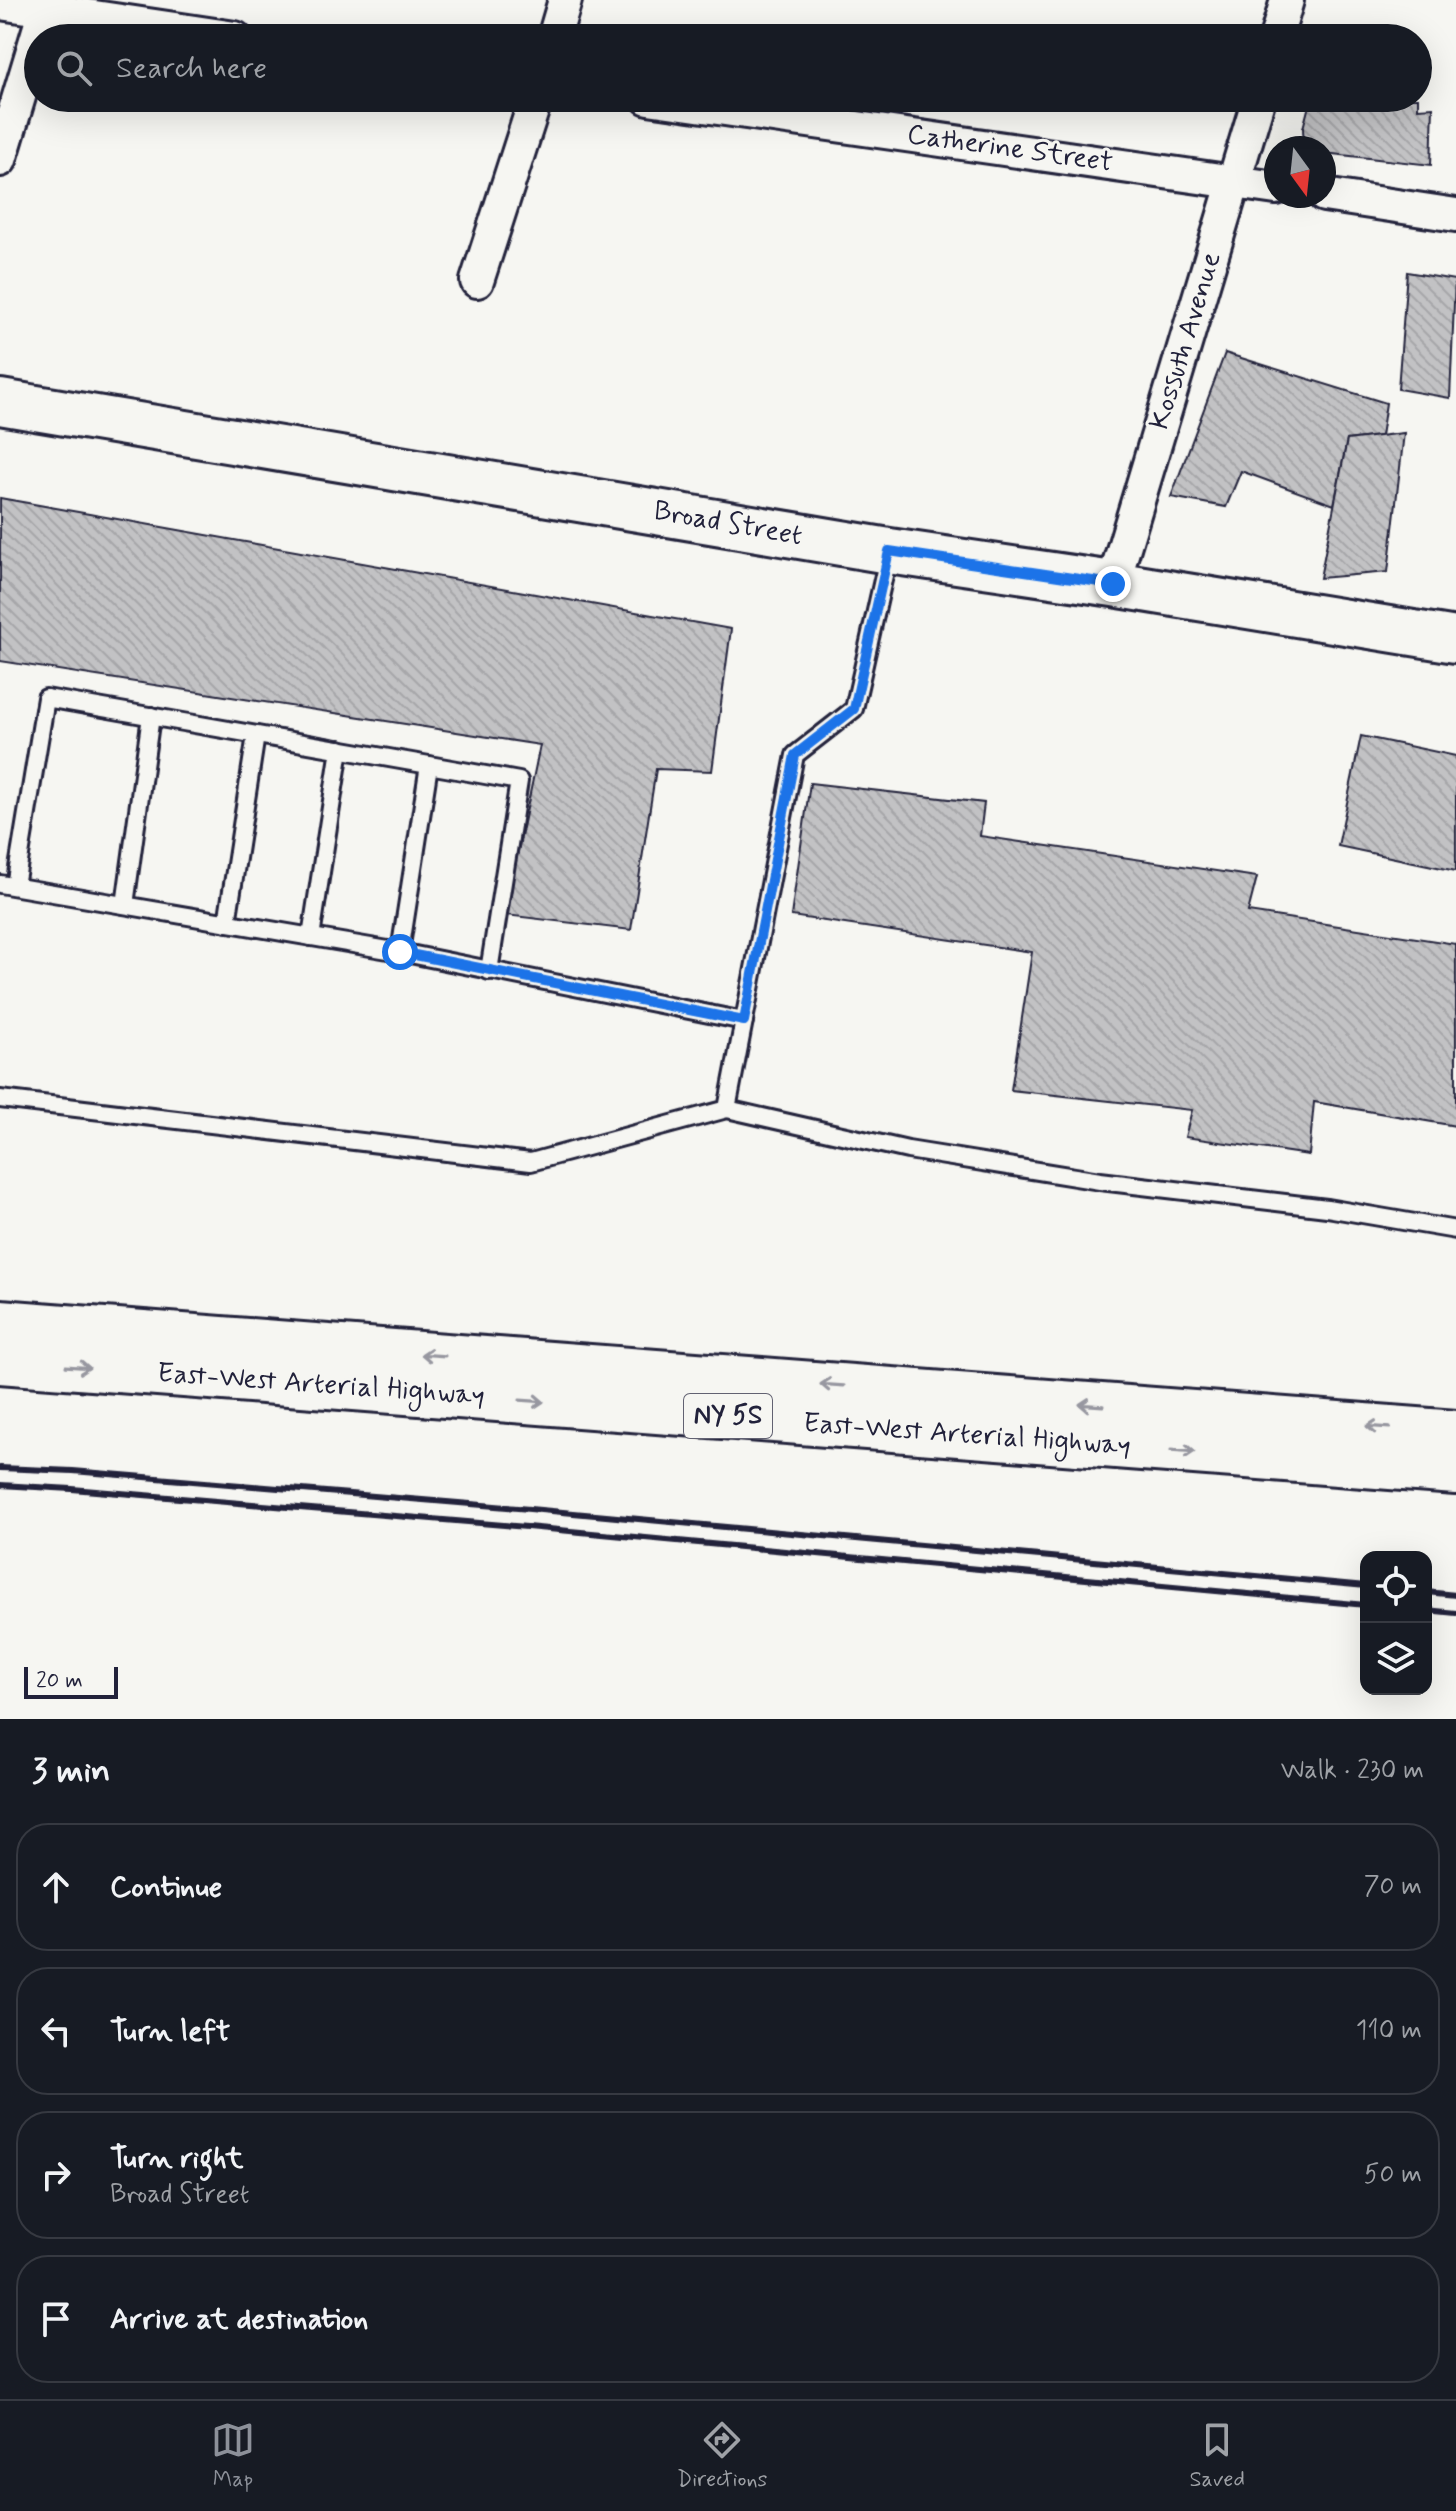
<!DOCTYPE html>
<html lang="en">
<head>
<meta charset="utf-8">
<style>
  :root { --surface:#171b24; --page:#242831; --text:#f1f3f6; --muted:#9ea1a6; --line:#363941; --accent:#8c9099 }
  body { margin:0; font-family:Mynerve,sans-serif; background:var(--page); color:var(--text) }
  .controls { position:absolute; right:24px; bottom:24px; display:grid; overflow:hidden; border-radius:16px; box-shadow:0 8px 32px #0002 }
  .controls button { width:72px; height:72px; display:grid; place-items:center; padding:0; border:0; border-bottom:2px solid var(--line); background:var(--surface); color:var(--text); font:40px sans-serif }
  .compass { position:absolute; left:1264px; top:136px; width:72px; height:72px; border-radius:50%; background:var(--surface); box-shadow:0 8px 32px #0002; rotate:165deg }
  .scale { position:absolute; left:24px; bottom:20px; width:94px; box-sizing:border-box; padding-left:8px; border:4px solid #22223b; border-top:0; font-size:22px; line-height:28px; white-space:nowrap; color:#22223b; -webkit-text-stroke:6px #f6f6f2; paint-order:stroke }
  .stop { position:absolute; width:24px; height:24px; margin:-18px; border:6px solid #1a73e8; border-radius:50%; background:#fff }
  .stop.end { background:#1a73e8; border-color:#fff; box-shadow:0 2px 8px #0008 }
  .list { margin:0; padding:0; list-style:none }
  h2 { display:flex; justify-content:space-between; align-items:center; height:104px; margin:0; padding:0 32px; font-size:34px }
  h2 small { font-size:26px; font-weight:400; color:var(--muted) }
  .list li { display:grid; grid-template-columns:52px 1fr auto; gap:24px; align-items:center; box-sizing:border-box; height:128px; margin:0 16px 16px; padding:0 16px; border:2px solid var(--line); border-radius:32px }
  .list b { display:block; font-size:30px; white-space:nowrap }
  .list p { margin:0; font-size:26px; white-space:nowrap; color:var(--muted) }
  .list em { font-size:26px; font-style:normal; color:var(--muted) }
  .icon { flex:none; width:44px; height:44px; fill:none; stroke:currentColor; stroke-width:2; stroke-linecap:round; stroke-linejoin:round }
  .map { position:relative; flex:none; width:1456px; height:1719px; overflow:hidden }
  .search { position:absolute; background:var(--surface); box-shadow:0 8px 32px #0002; left:24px; right:24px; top:24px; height:88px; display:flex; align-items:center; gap:20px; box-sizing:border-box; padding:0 28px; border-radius:44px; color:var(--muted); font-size:30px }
  .sheet { height:680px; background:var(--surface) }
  nav { display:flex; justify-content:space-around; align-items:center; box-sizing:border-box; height:112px; border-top:2px solid var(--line); background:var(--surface); font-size:22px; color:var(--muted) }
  nav a { display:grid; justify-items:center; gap:4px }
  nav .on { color:var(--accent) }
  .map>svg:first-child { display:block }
  .building { fill:url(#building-back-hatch); stroke:#22223b; stroke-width:2 }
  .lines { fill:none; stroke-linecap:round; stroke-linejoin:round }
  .service-casing { stroke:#22223b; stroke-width:22 }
  .minor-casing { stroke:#22223b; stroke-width:38 }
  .secondary-casing { stroke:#22223b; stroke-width:50 }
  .primary-casing { stroke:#22223b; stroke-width:50 }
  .service { stroke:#f6f6f2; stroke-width:16 }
  .minor { stroke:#f6f6f2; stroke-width:32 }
  .secondary { stroke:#f6f6f2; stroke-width:44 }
  .primary { stroke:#f6f6f2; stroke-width:44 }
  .rail { stroke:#22223b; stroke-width:6 }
  .oneway { stroke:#9797a0 }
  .route { stroke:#1a73e8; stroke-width:10 }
  .labels { text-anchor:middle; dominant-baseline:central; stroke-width:6; stroke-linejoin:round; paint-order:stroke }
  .shield { fill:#f6f6f2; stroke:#626272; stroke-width:2 }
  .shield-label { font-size:26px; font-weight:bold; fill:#22223b }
  .street-label { font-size:28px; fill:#22223b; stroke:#f6f6f2 }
</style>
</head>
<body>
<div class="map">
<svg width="1456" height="1719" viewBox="0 0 1456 1719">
  <defs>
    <pattern id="building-back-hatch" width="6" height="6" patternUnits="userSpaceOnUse" patternTransform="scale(2)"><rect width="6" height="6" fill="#c2c2c4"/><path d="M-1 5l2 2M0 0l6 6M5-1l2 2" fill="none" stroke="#a6a6a9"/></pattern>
  </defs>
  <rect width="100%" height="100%" fill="#f6f6f2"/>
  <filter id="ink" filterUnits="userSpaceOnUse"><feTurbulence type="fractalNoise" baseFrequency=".0125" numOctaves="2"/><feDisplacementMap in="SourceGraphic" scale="16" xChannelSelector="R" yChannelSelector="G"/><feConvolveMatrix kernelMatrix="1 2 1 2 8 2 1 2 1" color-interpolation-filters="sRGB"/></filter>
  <g filter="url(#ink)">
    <!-- building -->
    <g class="building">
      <polygon points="1311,98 1418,98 1418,108 1433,107 1431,165 1324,153 1324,148 1304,148 1303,128"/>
      <polygon points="1407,272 1455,280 1450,398 1398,389"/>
      <polygon points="1225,353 1386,403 1381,436 1347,440 1334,505 1241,471 1226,507 1171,497"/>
      <polygon points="1404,433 1388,572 1320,578 1347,440"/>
      <polygon points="0,498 731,629 712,771 656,769 631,930 505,915 540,745 0,661"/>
      <polygon points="1361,736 1456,756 1456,871 1338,846"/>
      <polygon points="810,783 984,803 980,836 1257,877 1248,912 1456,944 1456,1126 1314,1102 1309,1155 1185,1137 1192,1110 1011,1090 1032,952 791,916"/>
    </g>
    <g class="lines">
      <!-- service casing -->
      <g class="service-casing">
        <g id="service">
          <polyline points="429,765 519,781 489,971"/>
          <polyline points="0,884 400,952 744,1021"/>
          <polyline points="15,886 46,698 429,765 400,952"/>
          <polyline points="125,905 151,716"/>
          <polyline points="227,923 256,735"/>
          <polyline points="311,937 340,749"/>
          <polyline points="0,1099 531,1162 727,1109 795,755 854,709 889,553"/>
          <polyline points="727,1109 908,1150 1100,1181 1327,1208 1456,1230"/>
        </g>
      </g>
      <!-- minor casing -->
      <g class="minor-casing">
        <g id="minor">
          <polyline points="0,3 235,38"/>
          <polyline points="554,38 565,0"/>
          <polyline points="1276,38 1287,0"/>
          <polyline points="648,98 1276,188"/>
          <polyline points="0,160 48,0"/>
          <polyline points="1324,195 1456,215"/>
          <polyline points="477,281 536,98"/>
          <polyline points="1113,584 1259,98"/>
        </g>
      </g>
      <!-- secondary casing -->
      <g class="secondary-casing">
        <polyline id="secondary" points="0,402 889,551 1113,584 1456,640"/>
      </g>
      <!-- primary casing -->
      <g class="primary-casing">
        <g id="primary">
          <polyline points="0,1322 1456,1433"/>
          <polyline points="0,1361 1456,1472"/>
        </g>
      </g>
      <!-- service -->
      <use href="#service" class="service"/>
      <!-- minor -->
      <use href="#minor" class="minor"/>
      <!-- secondary -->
      <use href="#secondary" class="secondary"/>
      <!-- primary -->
      <use href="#primary" class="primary"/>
      <!-- rail -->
      <g class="rail">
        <polyline points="0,1468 73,1471 530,1509 1366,1586"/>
        <polyline points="0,1485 72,1489 527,1527 1366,1605"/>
        <polyline points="1426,1592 1456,1595"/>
        <polyline points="1426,1610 1456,1613"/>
      </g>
    </g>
    <!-- one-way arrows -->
    <defs><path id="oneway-shaft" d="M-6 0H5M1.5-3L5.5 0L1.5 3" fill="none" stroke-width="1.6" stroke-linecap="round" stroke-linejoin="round" transform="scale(2)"/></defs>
    <g class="oneway">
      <use href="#oneway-shaft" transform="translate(433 1355) rotate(-176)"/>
      <use href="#oneway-shaft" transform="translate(78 1367) rotate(4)"/>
      <use href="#oneway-shaft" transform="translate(832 1385) rotate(-176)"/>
      <use href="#oneway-shaft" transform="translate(532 1401) rotate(4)"/>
      <use href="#oneway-shaft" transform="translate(1091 1405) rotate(-176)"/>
      <use href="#oneway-shaft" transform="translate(1378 1427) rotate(-176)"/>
      <use href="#oneway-shaft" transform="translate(1183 1451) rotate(4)"/>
    </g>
  </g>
  <g class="lines" filter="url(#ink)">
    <!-- route -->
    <polyline class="route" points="400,952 744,1021 795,755 854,709 889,551 1113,584"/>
  </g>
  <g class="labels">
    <!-- shield labels -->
    <rect class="shield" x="684" y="1394" width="88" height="44" rx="6"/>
    <g class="shield-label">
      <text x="728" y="1416">NY 5S</text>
    </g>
    <!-- street labels -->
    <g class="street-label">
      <text transform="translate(1010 149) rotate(8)">Catherine Street</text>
      <text transform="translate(1186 341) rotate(-73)">Kossuth Avenue</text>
      <text transform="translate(728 524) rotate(10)">Broad Street</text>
      <text transform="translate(321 1385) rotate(4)">East-West Arterial Highway</text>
      <text transform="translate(967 1435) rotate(4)">East-West Arterial Highway</text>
    </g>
  </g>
</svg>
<div class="controls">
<button><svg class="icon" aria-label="locate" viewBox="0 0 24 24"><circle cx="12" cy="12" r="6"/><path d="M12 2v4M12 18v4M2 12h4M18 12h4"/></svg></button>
<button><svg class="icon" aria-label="layers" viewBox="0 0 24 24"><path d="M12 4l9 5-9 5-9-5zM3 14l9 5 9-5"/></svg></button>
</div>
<svg class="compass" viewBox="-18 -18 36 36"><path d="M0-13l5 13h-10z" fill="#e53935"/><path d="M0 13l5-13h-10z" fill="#9ea1a6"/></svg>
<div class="scale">20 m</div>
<div class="stop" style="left:400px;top:952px"></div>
<div class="stop end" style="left:1113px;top:584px"></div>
<div class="search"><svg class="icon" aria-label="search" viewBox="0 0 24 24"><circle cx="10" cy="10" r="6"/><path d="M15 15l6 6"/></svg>Search here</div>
</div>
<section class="sheet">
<h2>3 min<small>Walk · 230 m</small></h2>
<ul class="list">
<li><svg class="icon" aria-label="ahead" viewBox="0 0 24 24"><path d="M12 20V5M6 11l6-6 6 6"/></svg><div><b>Continue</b></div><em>70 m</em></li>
<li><svg class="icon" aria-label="left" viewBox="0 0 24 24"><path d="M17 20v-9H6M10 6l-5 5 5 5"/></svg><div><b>Turn left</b></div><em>110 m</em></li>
<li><svg class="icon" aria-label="right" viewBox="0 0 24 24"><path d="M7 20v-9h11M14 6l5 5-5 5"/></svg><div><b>Turn right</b><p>Broad Street</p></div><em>50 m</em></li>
<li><svg class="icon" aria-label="arrive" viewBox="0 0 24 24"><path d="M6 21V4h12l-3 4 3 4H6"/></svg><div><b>Arrive at destination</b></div></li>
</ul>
</section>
<nav>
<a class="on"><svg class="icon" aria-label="map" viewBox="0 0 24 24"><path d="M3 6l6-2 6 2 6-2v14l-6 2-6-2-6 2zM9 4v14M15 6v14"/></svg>Map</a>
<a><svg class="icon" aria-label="directions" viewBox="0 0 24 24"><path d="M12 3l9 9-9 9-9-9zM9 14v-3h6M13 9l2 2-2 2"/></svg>Directions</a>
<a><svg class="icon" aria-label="saved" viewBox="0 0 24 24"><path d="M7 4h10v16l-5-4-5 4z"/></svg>Saved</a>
</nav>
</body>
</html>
